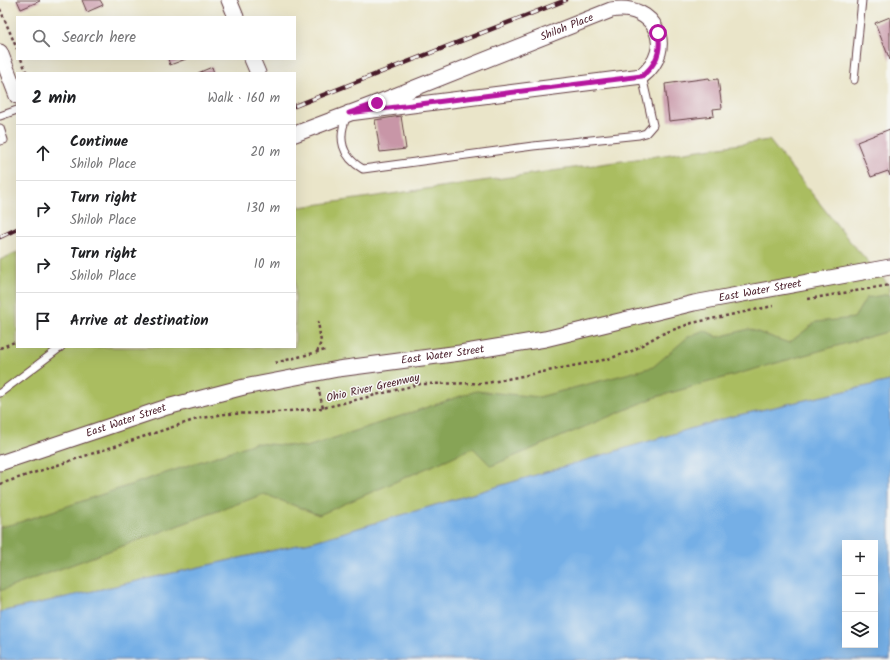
<!DOCTYPE html>
<html lang="en">
<head>
<meta charset="utf-8">
<style>
  :root { --surface:#fff; --page:#f2f2f2; --text:#202124; --muted:#757577; --line:#e0e0e0 }
  body { margin:0; font-family:Kalam,sans-serif; background:var(--page); color:var(--text) }
  .controls { position:absolute; right:12px; bottom:12px; display:grid; overflow:hidden; border-radius:0px; box-shadow:0 4px 16px #0002 }
  .controls button { width:36px; height:36px; display:grid; place-items:center; padding:0; border:0; border-bottom:1px solid var(--line); background:var(--surface); color:var(--text); font:20px sans-serif }
  .stop { position:absolute; width:12px; height:12px; margin:-9px; border:3px solid #b5179e; border-radius:50%; background:#fff }
  .stop.end { background:#b5179e; border-color:#fff; box-shadow:0 1px 4px #0008 }
  .list { margin:0; padding:0; list-style:none }
  h2 { display:flex; justify-content:space-between; align-items:center; height:52px; margin:0; padding:0 16px; font-size:17px }
  h2 small { font-size:13px; font-weight:400; color:var(--muted) }
  .list li { display:grid; grid-template-columns:26px 1fr auto; gap:12px; align-items:center; box-sizing:border-box; height:56px; padding:0 16px; border-top:1px solid var(--line) }
  .list b { display:block; font-size:15px; white-space:nowrap }
  .list p { margin:0; font-size:13px; white-space:nowrap; color:var(--muted) }
  .list em { font-size:13px; font-style:normal; color:var(--muted) }
  .icon { flex:none; width:22px; height:22px; fill:none; stroke:currentColor; stroke-width:2; stroke-linecap:round; stroke-linejoin:round }
  .map { position:relative; flex:none; width:890px; height:660px; overflow:hidden }
  .search { position:absolute; background:var(--surface); box-shadow:0 4px 16px #0002; left:16px; top:16px; width:280px; height:44px; display:flex; align-items:center; gap:10px; box-sizing:border-box; padding:0 14px; border-radius:0px; color:var(--muted); font-size:15px }
  .panel { position:absolute; background:var(--surface); box-shadow:0 4px 16px #0002; left:16px; top:72px; width:280px; height:276px; border-radius:0px }
  .map>svg:first-child { display:block }
  .green { fill:#aabd61; stroke:#7a6e46 }
  .forest { fill:#87a457; stroke:#686241 }
  .water { fill:#75afe6; stroke:#606788; fill-rule:evenodd }
  .building { fill:#c896a7 }
  .lines { fill:none; stroke-linecap:round; stroke-linejoin:round }
  .service-casing { stroke:#623d43; stroke-width:9 }
  .minor-casing { stroke:#623d43; stroke-width:17 }
  .path { stroke:#623d43; stroke-width:2.5; stroke-dasharray:3 3; stroke-linecap:butt }
  .service { stroke:#fff; stroke-width:7 }
  .minor { stroke:#fff; stroke-width:15 }
  .rail-casing { stroke:#4a1f2b; stroke-width:4.5 }
  .rail { stroke:#f6f6f2; stroke-width:3; stroke-dasharray:9; stroke-linecap:butt }
  .route { stroke:#b5179e; stroke-width:5 }
  .labels { text-anchor:middle; dominant-baseline:central; stroke-width:3; stroke-linejoin:round; paint-order:stroke }
  .street-label { font-size:11px; fill:#4a1f2b; stroke:#f6f6f2 }
</style>
</head>
<body>
<div class="map">
<svg width="890" height="660" viewBox="0 0 890 660">
  <rect width="100%" height="100%" fill="#f6f6f2"/>
  <filter id="ink" filterUnits="userSpaceOnUse"><feTurbulence type="fractalNoise" baseFrequency=".025" numOctaves="2"/><feDisplacementMap in="SourceGraphic" scale="8" xChannelSelector="R" yChannelSelector="G"/><feConvolveMatrix kernelMatrix="1 2 1 2 8 2 1 2 1" color-interpolation-filters="sRGB"/></filter>
  <filter id="wash" filterUnits="userSpaceOnUse"><feTurbulence type="fractalNoise" baseFrequency=".012" numOctaves="4" result="noise"/><feDisplacementMap in="SourceGraphic" scale="16" xChannelSelector="R" yChannelSelector="G"/><feGaussianBlur stdDeviation="0.9" result="paint"/><feColorMatrix in="noise" values="0 0 0 0 0 0 0 0 0 0 0 0 0 0 0 0 0 1.4 0 .05"/><feComposite in="paint" operator="in"/></filter>
  <g filter="url(#wash)">
    <rect width="100%" height="100%" fill="#eae5c9"/>
    <!-- green -->
    <polygon class="green" points="769,140 849,240 889,285 890,381 730,417 315,541 0,612 0,260 17,252 17,347 295,347 295,199 300,207"/>
    <!-- forest -->
    <polygon class="forest" points="890,294 890,331 656,397 491,466 473,448 319,515 264,494 0,591 0,527 17,523 255,443 307,447 476,391 539,397 653,367 688,337 704,330 718,337 749,329 789,343 816,322 854,318 866,298"/>
    <!-- water -->
    <path class="water" d="M 890,381 L 890,660 L 0,660 L 0,612 L 315,541 L 730,417 ZM 845,543 L 875,543 L 875,645 L 845,645 Z"/>
    <g id="blocks">
      <!-- building -->
      <g class="building">
        <polygon points="17,0 39,0 40,1 21,9"/>
        <polygon points="82,0 100,0 103,5 87,12"/>
        <polygon points="890,17 890,60 875,23"/>
        <polygon points="168,59 186,59 170,65"/>
        <polygon points="212,67 214,73 198,73"/>
        <polygon points="709,78 710,80 718,79 722,108 713,109 714,116 669,121 665,84"/>
        <polygon points="401,116 406,149 380,152 375,120"/>
        <polygon points="890,129 890,176 888,171 871,177 857,142"/>
      </g>
    </g>
  </g>
  <g filter="url(#ink)">
    <use href="#blocks" fill-opacity="0" stroke="#623d43" stroke-width="1"/>
    <g class="lines">
      <!-- service casing -->
      <g class="service-casing">
        <g id="service">
          <polyline points="854,80 862,0"/>
          <polyline points="0,116 17,110"/>
          <path d="M 347,116 C 337,138 342,157 363,169 L 533,146 L 639,135 L 646,133 L 653,125 L 642,76"/>
          <polyline points="0,128 4,140 0,141"/>
          <polyline points="0,393 61,347"/>
        </g>
      </g>
      <!-- minor casing -->
      <g class="minor-casing">
        <g id="minor">
          <polyline points="229,0 236,17"/>
          <polyline points="0,52 17,96"/>
          <polyline points="252,59 258,73"/>
          <path id="s1" d="M 295,134 L 377,103 L 611,10 C 655,2 677,48 642,76 L 349,113"/>
          <path id="s2" d="M 0,463 L 167,407 L 244,387 L 338,369 L 460,353 L 545,339 L 694,303 L 890,267"/>
        </g>
      </g>
      <!-- path -->
      <g class="path">
        <polyline points="0,9 17,49"/>
        <polyline points="21,59 27,73"/>
        <polyline points="808,299 890,285"/>
        <polyline points="0,348 17,341"/>
        <polyline points="317,352 321,342 318,321"/>
        <polyline points="275,363 325,350"/>
        <polyline points="318,387 323,408"/>
        <polyline points="0,484 197,419 225,414 266,413 323,408 420,384 487,383 608,359 632,351 659,335 692,323 773,306"/>
      </g>
      <!-- service -->
      <use href="#service" class="service"/>
      <!-- minor -->
      <use href="#minor" class="minor"/>
      <!-- rail casing -->
      <g class="rail-casing">
        <g id="rail">
          <polyline points="295,106 566,0"/>
          <polyline points="0,237 17,229"/>
        </g>
      </g>
      <!-- rail -->
      <use href="#rail" class="rail"/>
    </g>
  </g>
  <g class="lines" filter="url(#ink)">
    <!-- route -->
    <path class="route" d="M 377,103 L 349,113 L 642,76 C 656,65 662,51 658,33"/>
  </g>
  <g class="labels">
    <!-- street labels -->
    <g class="street-label">
      <text stroke="none"><textPath href="#s1" startOffset="292">Shiloh Place</textPath></text>
      <text stroke="none"><textPath href="#s2" startOffset="781">East Water Street</textPath></text>
      <text stroke="none"><textPath href="#s2" startOffset="457">East Water Street</textPath></text>
      <text transform="translate(373 388) rotate(-13)">Ohio River Greenway</text>
      <text stroke="none"><textPath href="#s2" startOffset="133">East Water Street</textPath></text>
    </g>
  </g>
</svg>
<div class="controls">
<button>+</button>
<button>−</button>
<button><svg class="icon" aria-label="layers" viewBox="0 0 24 24"><path d="M12 4l9 5-9 5-9-5zM3 14l9 5 9-5"/></svg></button>
</div>
<div class="stop" style="left:658px;top:33px"></div>
<div class="stop end" style="left:377px;top:103px"></div>
<div class="search"><svg class="icon" aria-label="search" viewBox="0 0 24 24"><circle cx="10" cy="10" r="6"/><path d="M15 15l6 6"/></svg>Search here</div>
<section class="panel">
<h2>2 min<small>Walk · 160 m</small></h2>
<ul class="list">
<li><svg class="icon" aria-label="ahead" viewBox="0 0 24 24"><path d="M12 20V5M6 11l6-6 6 6"/></svg><div><b>Continue</b><p>Shiloh Place</p></div><em>20 m</em></li>
<li><svg class="icon" aria-label="right" viewBox="0 0 24 24"><path d="M7 20v-9h11M14 6l5 5-5 5"/></svg><div><b>Turn right</b><p>Shiloh Place</p></div><em>130 m</em></li>
<li><svg class="icon" aria-label="right" viewBox="0 0 24 24"><path d="M7 20v-9h11M14 6l5 5-5 5"/></svg><div><b>Turn right</b><p>Shiloh Place</p></div><em>10 m</em></li>
<li><svg class="icon" aria-label="arrive" viewBox="0 0 24 24"><path d="M6 21V4h12l-3 4 3 4H6"/></svg><div><b>Arrive at destination</b></div></li>
</ul>
</section>
</div>
</body>
</html>
